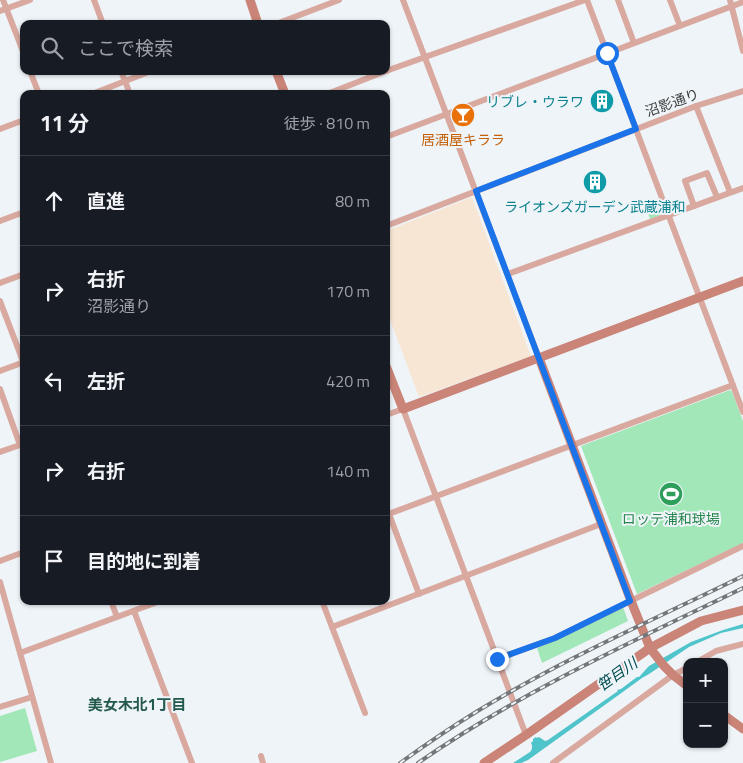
<!DOCTYPE html>
<html lang="ja">
<head>
<meta charset="utf-8">
<style>
  :root { --surface:#171b24; --page:#242831; --text:#f1f3f6; --muted:#9ea1a6; --line:#363941 }
  body { margin:0; font-family:"Titillium Web","Noto Sans JP",sans-serif; background:var(--page); color:var(--text) }
  .controls { position:absolute; right:15px; bottom:15px; display:grid; overflow:hidden; border-radius:10px; box-shadow:0 1px 4px #0004 }
  .controls button { width:45px; height:45px; display:grid; place-items:center; padding:0; border:0; border-bottom:1px solid var(--line); background:var(--surface); color:var(--text); font:25px sans-serif }
  .stop { position:absolute; width:15px; height:15px; margin:-11px; border:4px solid #1a73e8; border-radius:50%; background:#fff }
  .stop.end { background:#1a73e8; border-color:#fff; box-shadow:0 1px 5px #0008 }
  .list { margin:0; padding:0; list-style:none }
  h2 { display:flex; justify-content:space-between; align-items:center; height:65px; margin:0; padding:0 20px; font-size:21px }
  h2 small { font-size:16px; font-weight:400; color:var(--muted) }
  .list li { display:grid; grid-template-columns:32px 1fr auto; gap:15px; align-items:center; box-sizing:border-box; height:90px; padding:0 20px; border-top:1px solid var(--line) }
  .list b { display:block; font-size:19px; white-space:nowrap }
  .list p { margin:0; font-size:16px; white-space:nowrap; color:var(--muted) }
  .list em { font-size:16px; font-style:normal; color:var(--muted) }
  .icon { flex:none; width:28px; height:28px; fill:none; stroke:currentColor; stroke-width:2; stroke-linecap:round; stroke-linejoin:round }
  .map { position:relative; flex:none; width:743px; height:763px; overflow:hidden }
  .search { position:absolute; background:var(--surface); box-shadow:0 1px 4px #0004; left:20px; top:20px; width:370px; height:55px; display:flex; align-items:center; gap:12px; box-sizing:border-box; padding:0 18px; border-radius:10px; color:var(--muted); font-size:19px }
  .panel { position:absolute; background:var(--surface); box-shadow:0 1px 4px #0004; left:20px; top:90px; width:370px; height:515px; border-radius:10px }
  .map>svg:first-child { display:block }
  .education { fill:#f7e6d4 }
  .green { fill:#a1e7b7 }
  .water { fill:#4fc4ca }
  .lines { fill:none; stroke-linecap:round; stroke-linejoin:round }
  .street { stroke:#d9a9a0; stroke-width:6 }
  .secondary { stroke:#ca8478; stroke-width:9 }
  .rail-casing { stroke:#747779; stroke-width:4 }
  .rail { stroke:#eef4f8; stroke-width:2; stroke-dasharray:5.5; stroke-linecap:butt }
  .route { stroke:#1a73e8; stroke-width:6 }
  .labels { text-anchor:middle; dominant-baseline:central; stroke-width:4; stroke-linejoin:round; paint-order:stroke }
  .culture-label { font-size:14px; fill:#0d838f; stroke:#eef4f8; text-anchor:end }
  .street-label { font-size:14px; fill:#3a3c3d; stroke:#eef4f8 }
  .food-label { font-size:14px; fill:#c56008; stroke:#eef4f8 }
  .leisure-label { font-size:14px; fill:#27864d; stroke:#eef4f8 }
  .water-label { font-size:15px; font-style:italic; fill:#014c50; stroke:#eef4f8 }
  .neighbourhood-label { font-size:15px; font-weight:bold; fill:#23594f; stroke:#eef4f8 }
</style>
</head>
<body>
<div class="map">
<svg width="743" height="763" viewBox="0 0 743 763">
  <rect width="100%" height="100%" fill="#eef4f8"/>
  <!-- education -->
  <polygon class="education" points="472,197 531,356 419,397 386,309 386,231"/>
  <!-- green -->
  <g class="green">
    <polygon points="655,201 661,215 650,219 645,204"/>
    <polygon points="730,390 732,392 743,421 743,543 637,594 581,446"/>
    <polygon points="623,607 628,621 542,663 537,648"/>
    <polygon points="25,708 37,751 0,762 0,716"/>
  </g>
  <!-- water -->
  <path class="water" d="M 743,624 L 743,628 L 721,633 L 689,647 L 649,674 L 642,678 L 620,694 L 528,760 L 521,763 L 513,763 L 530,752 C 532,750 533,746 531,743 L 533,741 L 533,739 L 536,737 L 537,738 L 539,737 L 545,741 L 548,740 L 618,691 L 617,690 L 621,689 L 637,677 L 639,677 L 649,666 L 691,642 L 723,630 Z"/>
  <g class="lines">
    <!-- street -->
    <g class="street">
      <polyline points="3,0 24,54"/>
      <polyline points="94,0 103,24"/>
      <polyline points="403,0 539,358"/>
      <polyline points="587,0 743,412"/>
      <polyline points="618,0 634,43"/>
      <polyline points="670,0 680,26"/>
      <polyline points="730,0 743,51"/>
      <polyline points="0,11 30,0"/>
      <polyline points="276,24 339,0"/>
      <polyline points="30,71 39,94"/>
      <polyline points="121,71 130,94"/>
      <polyline points="386,71 585,0"/>
      <polyline points="92,94 151,71"/>
      <polyline points="327,94 386,71"/>
      <polyline points="696,106 730,192"/>
      <polyline points="0,129 24,120"/>
      <polyline points="386,137 743,2"/>
      <polyline points="694,206 685,181 707,173 717,197"/>
      <polyline points="0,221 24,212"/>
      <polyline points="386,226 696,106 743,91"/>
      <polyline points="508,274 743,188"/>
      <polyline points="0,283 24,274"/>
      <polyline points="0,301 24,364"/>
      <polyline points="0,371 24,362"/>
      <polyline points="0,389 20,445 0,452"/>
      <polyline points="386,415 403,409 526,735"/>
      <polyline points="389,514 419,594"/>
      <polyline points="386,515 733,385"/>
      <polyline points="0,561 24,552"/>
      <polyline points="0,582 51,763"/>
      <polyline points="111,601 117,617"/>
      <polyline points="322,601 365,713"/>
      <polyline points="134,611 192,763"/>
      <polyline points="332,627 601,524"/>
      <polyline points="20,653 160,601"/>
      <polyline points="497,659 555,638 743,546"/>
      <polyline points="697,662 716,651 743,644"/>
      <polyline points="0,707 32,697"/>
      <polyline points="261,756 263,763"/>
      <polyline points="553,763 673,675 687,668"/>
    </g>
    <!-- secondary -->
    <g class="secondary">
      <polyline points="250,0 258,24"/>
      <polyline points="276,71 285,94"/>
      <polyline points="539,358 631,601 650,648 664,666 673,675 687,686"/>
      <polyline points="386,366 403,409 743,281"/>
      <polyline points="724,715 743,729"/>
      <polyline points="484,763 526,735 650,648 701,621 743,610"/>
    </g>
    <!-- rail casing -->
    <g class="rail-casing">
      <g id="rail">
        <path d="M 400,763 C 425,745 450,728 476,712 C 561,660 653,620 743,576"/>
        <path d="M 418,763 C 520,692 632,642 743,588"/>
      </g>
    </g>
    <!-- rail -->
    <use href="#rail" class="rail"/>
  </g>
  <g class="lines">
    <!-- route -->
    <polyline class="route" points="497,659 555,638 630,601 476,191 636,129 607,53"/>
  </g>
  <!-- icons -->
  <defs>
    <g id="building-disc" transform="scale(1.25)"><circle r="9.5" fill="#0f9aa8" stroke="#eef4f8"/><path d="M-4-6H4V6H1V3H-1V6H-4ZM-2.5-4.3h1.7v1.8h-1.7ZM.8-4.3h1.7v1.8H.8ZM-2.5-1h1.7V.8h-1.7ZM.8-1h1.7V.8H.8Z" fill="#fff"/></g>
    <g id="bar-disc" transform="scale(1.25)"><circle r="9.5" fill="#e8710a" stroke="#eef4f8"/><path d="M-6-5H6L.8 .8V4.5H3.5V6h-7V4.5H-.8V.8Z" fill="#fff"/></g>
    <g id="stadium-disc" transform="scale(1.25)"><circle r="9.5" fill="#2e9e5b" stroke="#eef4f8"/><path d="M0-5a6.5 5 0 1 0 0 10a6.5 5 0 1 0 0-10ZM-3.5-1.8h7v3.6h-7Z" fill="#fff"/></g>
  </defs>
  <g fill-rule="evenodd">
    <use href="#building-disc" x="602" y="101"/>
    <use href="#bar-disc" x="463" y="115"/>
    <use href="#building-disc" x="595" y="182"/>
    <use href="#stadium-disc" x="671" y="494"/>
  </g>
  <g class="labels">
    <!-- culture labels -->
    <g class="culture-label">
      <text x="584" y="101">リブレ・ウラワ</text>
      <text x="595" y="206" text-anchor="middle">ライオンズガーデン武蔵浦和</text>
    </g>
    <!-- street labels -->
    <g class="street-label">
      <text transform="translate(672 102) rotate(-20)">沼影通り</text>
    </g>
    <!-- food labels -->
    <g class="food-label">
      <text x="463" y="139">居酒屋キララ</text>
    </g>
    <!-- leisure labels -->
    <g class="leisure-label">
      <text x="671" y="518">ロッテ浦和球場</text>
    </g>
    <!-- water labels -->
    <g class="water-label">
      <text transform="translate(617 674) rotate(-35)">笹目川</text>
    </g>
    <!-- neighbourhood labels -->
    <g class="neighbourhood-label">
      <text x="137" y="704">美女木北1丁目</text>
    </g>
  </g>
</svg>
<div class="controls">
<button>+</button>
<button>−</button>
</div>
<div class="stop" style="left:607px;top:53px"></div>
<div class="stop end" style="left:497px;top:659px"></div>
<div class="search"><svg class="icon" aria-label="search" viewBox="0 0 24 24"><circle cx="10" cy="10" r="6"/><path d="M15 15l6 6"/></svg>ここで検索</div>
<section class="panel">
<h2>11 分<small>徒歩 · 810 m</small></h2>
<ul class="list">
<li><svg class="icon" aria-label="ahead" viewBox="0 0 24 24"><path d="M12 20V5M6 11l6-6 6 6"/></svg><div><b>直進</b></div><em>80 m</em></li>
<li><svg class="icon" aria-label="right" viewBox="0 0 24 24"><path d="M7 20v-9h11M14 6l5 5-5 5"/></svg><div><b>右折</b><p>沼影通り</p></div><em>170 m</em></li>
<li><svg class="icon" aria-label="left" viewBox="0 0 24 24"><path d="M17 20v-9H6M10 6l-5 5 5 5"/></svg><div><b>左折</b></div><em>420 m</em></li>
<li><svg class="icon" aria-label="right" viewBox="0 0 24 24"><path d="M7 20v-9h11M14 6l5 5-5 5"/></svg><div><b>右折</b></div><em>140 m</em></li>
<li><svg class="icon" aria-label="arrive" viewBox="0 0 24 24"><path d="M6 21V4h12l-3 4 3 4H6"/></svg><div><b>目的地に到着</b></div></li>
</ul>
</section>
</div>
</body>
</html>
